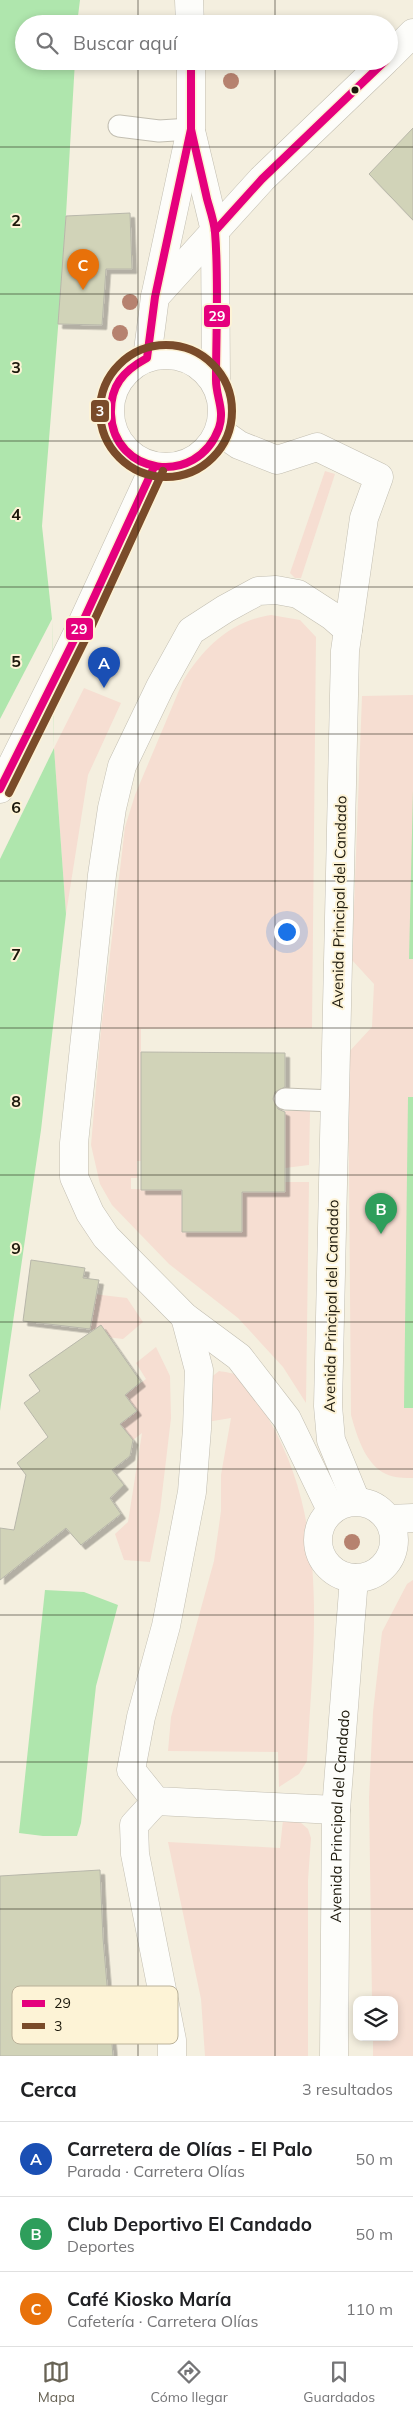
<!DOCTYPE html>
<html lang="es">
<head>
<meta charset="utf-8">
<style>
  :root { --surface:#fff; --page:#f6f6f6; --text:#202124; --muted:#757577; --line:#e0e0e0; --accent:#686355 }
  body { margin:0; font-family:Mulish,sans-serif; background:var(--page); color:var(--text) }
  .controls { position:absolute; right:15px; bottom:15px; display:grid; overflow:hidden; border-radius:10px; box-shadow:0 2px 8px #0003 }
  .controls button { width:45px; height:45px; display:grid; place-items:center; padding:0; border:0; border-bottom:1px solid var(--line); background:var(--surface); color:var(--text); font:25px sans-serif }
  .you { position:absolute; left:286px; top:931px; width:18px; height:18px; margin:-12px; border:4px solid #fff; border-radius:50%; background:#1a73e8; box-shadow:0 0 0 8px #1a73e833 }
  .badge { display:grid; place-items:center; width:32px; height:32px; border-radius:50%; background:var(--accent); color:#fff; font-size:16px; font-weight:700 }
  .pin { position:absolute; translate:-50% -41px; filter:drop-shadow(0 1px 2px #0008) }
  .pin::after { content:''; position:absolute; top:26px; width:18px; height:15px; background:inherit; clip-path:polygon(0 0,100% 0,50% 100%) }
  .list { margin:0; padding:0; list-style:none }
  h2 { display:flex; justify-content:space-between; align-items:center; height:65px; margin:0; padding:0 20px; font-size:21px }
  h2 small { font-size:16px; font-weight:400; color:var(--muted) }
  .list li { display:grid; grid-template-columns:32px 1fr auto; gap:15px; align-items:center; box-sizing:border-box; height:75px; padding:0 20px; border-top:1px solid var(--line) }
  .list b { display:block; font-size:19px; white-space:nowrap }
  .list p { margin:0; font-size:16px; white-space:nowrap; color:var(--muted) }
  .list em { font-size:16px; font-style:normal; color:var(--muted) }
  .icon { flex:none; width:28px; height:28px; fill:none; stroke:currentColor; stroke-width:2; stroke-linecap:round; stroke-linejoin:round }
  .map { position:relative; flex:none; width:413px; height:2056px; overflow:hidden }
  .search { position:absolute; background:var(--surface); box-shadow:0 2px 8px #0003; left:15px; right:15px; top:15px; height:55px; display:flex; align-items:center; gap:12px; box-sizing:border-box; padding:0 18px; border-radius:28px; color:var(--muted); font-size:19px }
  .sheet { height:290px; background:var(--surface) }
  nav { display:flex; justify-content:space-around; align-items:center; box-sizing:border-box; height:70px; border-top:1px solid var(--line); background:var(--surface); font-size:14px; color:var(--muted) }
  nav a { display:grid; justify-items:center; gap:2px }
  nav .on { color:var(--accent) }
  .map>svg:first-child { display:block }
  .green { fill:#f6ded2 }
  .water { fill:#afe6ad }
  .pier { fill:#f4efdf }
  .building { fill:#d1d3b8; stroke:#b8b7aa; filter:url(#shadow) }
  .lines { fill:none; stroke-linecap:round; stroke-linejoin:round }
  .lane-casing { stroke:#c2beb1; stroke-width:23 }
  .street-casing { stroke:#c2beb1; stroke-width:29 }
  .secondary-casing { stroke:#c2beb1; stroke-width:29 }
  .lane { stroke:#fdfdfa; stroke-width:21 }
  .street { stroke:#fdfdfa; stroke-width:28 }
  .secondary { stroke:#fdfdfa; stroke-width:28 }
  .bus-1-casing { stroke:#fdf3d6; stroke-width:11 }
  .bus-2-casing { stroke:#fdf3d6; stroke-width:11 }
  .bus-1 { stroke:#e5007d; stroke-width:8 }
  .bus-2 { stroke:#7a4b2a; stroke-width:8 }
  .tree { fill:#b6826f }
  .grid { fill:none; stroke:#1c180b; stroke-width:1; stroke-opacity:0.55 }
  .bus-dot { fill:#1c180b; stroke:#fdf3d6; stroke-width:2 }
  .labels { text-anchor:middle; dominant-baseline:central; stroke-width:4; stroke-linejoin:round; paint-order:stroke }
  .street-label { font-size:15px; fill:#1c180b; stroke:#fdf3d6 }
  .key { fill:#fdf3d6; stroke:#bab199; stroke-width:1 }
  .key-label { font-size:14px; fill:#1c180b }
  .grid-label { font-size:16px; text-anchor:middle; font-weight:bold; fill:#1c180b; stroke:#fdf3d6; stroke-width:4; stroke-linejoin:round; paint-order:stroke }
  .line-badge { stroke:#fdf3d6; stroke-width:2 }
  .badge-label { font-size:14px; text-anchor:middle; font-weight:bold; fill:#fff }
</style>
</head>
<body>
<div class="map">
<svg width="413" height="2056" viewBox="0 0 413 2056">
  <defs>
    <filter id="shadow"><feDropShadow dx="4.5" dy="4.5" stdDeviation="0" flood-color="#0004"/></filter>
  </defs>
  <rect width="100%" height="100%" fill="#f4efdf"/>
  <!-- green -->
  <g class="green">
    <polygon points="325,471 335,474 301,578 295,578 290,573"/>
    <path d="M 271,615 L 300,620 L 316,637 L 312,1028 L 141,1029 L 141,1161 L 137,1161 L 137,1178 L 131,1178 L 131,1189 L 242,1191 L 285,1182 L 309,1182 L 306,1403 L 283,1367 L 238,1318 L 169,1264 L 112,1205 L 100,1184 L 91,1145 L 101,1030 L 125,827 L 135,795 L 183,681 C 204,647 231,621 271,615 Z"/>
    <polygon points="84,688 121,703 88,775 66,914 54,748"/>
    <path d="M 413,695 L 413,1478 C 405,1478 393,1478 386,1474 C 365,1464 357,1436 351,1415 L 348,1053 L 372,1027 L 374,984 L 352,960 L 362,696 Z"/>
    <polygon points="310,1110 309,1165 285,1168 285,1111"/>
    <polygon points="68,1291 127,1298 143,1322 123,1339 98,1336 65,1305"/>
    <polygon points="156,1347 170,1376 171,1418 160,1511 150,1562 124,1560 115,1534 128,1522 142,1433 133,1440 120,1424 137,1411 125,1395 146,1379 136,1363"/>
    <path d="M 219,1371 C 225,1372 235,1373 240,1377 C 253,1387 260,1404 268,1418 C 331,1525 313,1643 307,1761 L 299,1774 L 279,1787 L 278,1752 L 168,1751 L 171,1717 L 214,1561 L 221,1511 L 221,1475 L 231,1418 L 207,1422 L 209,1379 Z"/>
    <polygon points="413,1580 413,2056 373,2056 373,2037 394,2037 394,2000 372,2000 369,1798 373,1712 382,1632 407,1584"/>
    <polygon points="283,1820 300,1822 308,1829 311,1838 308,1880 308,2056 205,2056 201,1999 168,1842 280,1848"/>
  </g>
  <!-- water -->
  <g class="water">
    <polygon points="0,0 80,0 77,24 24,24 24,61 75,61 63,266 42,526 52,619 54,748 66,914 41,1130 0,1411"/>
    <polygon points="413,790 413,959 409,959"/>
    <polygon points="408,1097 413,1097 413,1408 404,1408"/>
    <polygon points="45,1590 84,1592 118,1605 96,1686 81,1823 77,1836 43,1836 19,1833"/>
  </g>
  <!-- pier -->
  <polygon class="pier" points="52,619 54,748 0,859 0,719"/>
  <!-- building -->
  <g class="building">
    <polygon points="413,128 413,220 369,174"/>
    <polygon points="130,213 132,269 106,269 102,325 58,324 66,216"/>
    <polygon points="141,1052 285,1053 285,1087 275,1092 273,1099 278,1109 285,1112 285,1192 242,1192 242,1232 182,1232 182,1190 141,1190"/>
    <polygon points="31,1260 85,1268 83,1278 99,1280 90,1329 23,1321"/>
    <polygon points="101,1325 141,1382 125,1395 137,1411 120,1424 133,1440 130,1456 112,1470 124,1485 110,1498 121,1514 81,1545 66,1528 0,1580 0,1528 14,1530 26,1475 17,1463 48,1437 24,1403 40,1391 29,1375"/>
    <polygon points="100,1870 103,1938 113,2056 0,2056 0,1876"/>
  </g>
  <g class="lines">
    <!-- lane casing -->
    <g class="lane-casing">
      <g id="lane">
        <polyline points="119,126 159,131 191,129"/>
        <polyline points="285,1099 334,1101"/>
      </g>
    </g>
    <!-- street casing -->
    <g class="street-casing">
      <g id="street">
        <polyline points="219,431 239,445 277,460 317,447 379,477 364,518 345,651 328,1406 331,1440 356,1501"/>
        <polyline points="185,1317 199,1370 197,1429 192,1492 166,1626 141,1717 131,1770 156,1801 336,1810"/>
        <circle cx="356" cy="1540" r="38"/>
        <polyline points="331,1510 287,1419 239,1357 185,1317 106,1237 90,1213 74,1177 74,1143 102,875 112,808 122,766 160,687 191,631 225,609 258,591 276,590 298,594 332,616 348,630"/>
        <polyline points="389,1519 413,1518"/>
        <polyline points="156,1801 134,1825 135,1854 172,2040 172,2056"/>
        <path id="s1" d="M 334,2056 L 336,1810 L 354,1578"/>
      </g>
    </g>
    <!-- secondary casing -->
    <g class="secondary-casing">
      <g id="secondary">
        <polyline points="189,0 190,24"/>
        <polyline points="389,57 413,33"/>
        <polyline points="192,135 215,231 216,384"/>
        <polyline points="155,297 262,179 385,61"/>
        <circle cx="166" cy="411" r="56"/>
        <polyline points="147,358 155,297 191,129 191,61"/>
        <polyline points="0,789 79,630 154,467"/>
      </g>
    </g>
    <!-- lane -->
    <use href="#lane" class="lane"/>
    <!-- street -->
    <use href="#street" class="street"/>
    <!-- secondary -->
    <use href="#secondary" class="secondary"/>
    <!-- bus-1 casing -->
    <g class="bus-1-casing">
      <g id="bus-1">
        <polyline points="191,61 191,129"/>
        <path d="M 191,129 C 196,152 202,176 207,199 C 210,210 214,221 215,232 C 219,281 216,331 216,380 C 216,397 225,410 219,428 C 197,488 113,475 111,414 C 110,386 123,371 147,358 L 155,297 Z"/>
        <polyline points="215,231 262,179 385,61"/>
        <polyline points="0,789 79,630 154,467"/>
      </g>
    </g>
    <!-- bus-2 casing -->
    <g class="bus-2-casing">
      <g id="bus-2">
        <circle cx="166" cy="411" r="66"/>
        <polyline points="9,793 88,634 163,471"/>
      </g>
    </g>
    <!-- bus-1 -->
    <use href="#bus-1" class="bus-1"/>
    <!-- bus-2 -->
    <use href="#bus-2" class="bus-2"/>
  </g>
  <!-- trees -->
  <g class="tree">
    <circle cx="231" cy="81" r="8"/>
    <circle cx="130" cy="302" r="8"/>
    <circle cx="120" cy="333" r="8"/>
    <circle cx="352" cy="1542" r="8"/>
  </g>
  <!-- grid -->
  <path class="grid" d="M 138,0 L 138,24M 275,0 L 275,24M 138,61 L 138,2056M 275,61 L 275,2056M 0,147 L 413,147M 0,294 L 413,294M 0,441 L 413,441M 0,587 L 413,587M 0,734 L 413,734M 0,881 L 413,881M 0,1028 L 413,1028M 0,1175 L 413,1175M 0,1322 L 413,1322M 0,1469 L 413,1469M 0,1615 L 413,1615M 0,1762 L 413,1762M 0,1909 L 413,1909"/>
  <!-- markers -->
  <circle class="bus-dot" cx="355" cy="90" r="4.5"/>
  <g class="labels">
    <!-- street labels -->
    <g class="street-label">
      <text transform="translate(339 902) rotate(-89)">Avenida Principal del Candado</text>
      <text transform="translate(331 1306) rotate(-89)">Avenida Principal del Candado</text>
      <text stroke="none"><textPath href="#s1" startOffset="240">Avenida Principal del Candado</textPath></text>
    </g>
  </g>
  <!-- legend -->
  <rect x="12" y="1986" width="166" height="58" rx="8" class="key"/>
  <rect x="22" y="2000" width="23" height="7" fill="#e5007d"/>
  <rect x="22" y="2023" width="23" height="6" fill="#7a4b2a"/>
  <g class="key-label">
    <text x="54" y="2008">29</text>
    <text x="54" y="2031">3</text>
  </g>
  <g class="grid-label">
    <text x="16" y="226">2</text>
    <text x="16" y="373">3</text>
    <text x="16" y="520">4</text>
    <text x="16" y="667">5</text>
    <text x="16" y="813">6</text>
    <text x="16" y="960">7</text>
    <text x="16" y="1107">8</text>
    <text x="16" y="1254">9</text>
  </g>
  <g class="line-badge">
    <rect x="203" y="304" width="28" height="24" rx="5" fill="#e5007d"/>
    <rect x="90" y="399" width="20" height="24" rx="5" fill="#7a4b2a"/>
    <rect x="65" y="617" width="29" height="24" rx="5" fill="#e5007d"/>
  </g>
  <g class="badge-label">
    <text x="217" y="321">29</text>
    <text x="100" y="416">3</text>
    <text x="79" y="634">29</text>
  </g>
</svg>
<div class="controls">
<button><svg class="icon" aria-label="layers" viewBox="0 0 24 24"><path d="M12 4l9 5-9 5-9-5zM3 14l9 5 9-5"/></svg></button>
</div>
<div class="you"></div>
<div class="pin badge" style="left:104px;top:688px;background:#1a4fb4">A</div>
<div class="pin badge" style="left:381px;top:1234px;background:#2e9e5b">B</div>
<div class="pin badge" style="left:83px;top:290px;background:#e8710a">C</div>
<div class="search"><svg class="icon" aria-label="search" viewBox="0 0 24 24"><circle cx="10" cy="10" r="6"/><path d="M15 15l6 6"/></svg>Buscar aquí</div>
</div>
<section class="sheet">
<h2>Cerca<small>3 resultados</small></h2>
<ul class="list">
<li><span class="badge" style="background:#1a4fb4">A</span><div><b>Carretera de Olías - El Palo</b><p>Parada · Carretera Olías</p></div><em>50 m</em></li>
<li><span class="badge" style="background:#2e9e5b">B</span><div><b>Club Deportivo El Candado</b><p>Deportes</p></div><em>50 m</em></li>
<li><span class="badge" style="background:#e8710a">C</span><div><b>Café Kiosko María</b><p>Cafetería · Carretera Olías</p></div><em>110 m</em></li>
</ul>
</section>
<nav>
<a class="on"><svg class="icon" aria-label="map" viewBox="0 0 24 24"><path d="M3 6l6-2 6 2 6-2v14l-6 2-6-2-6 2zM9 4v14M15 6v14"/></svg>Mapa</a>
<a><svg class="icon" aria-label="directions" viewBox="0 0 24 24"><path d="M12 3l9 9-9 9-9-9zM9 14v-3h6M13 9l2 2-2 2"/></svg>Cómo llegar</a>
<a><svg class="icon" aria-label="saved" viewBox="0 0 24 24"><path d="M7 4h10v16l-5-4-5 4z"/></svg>Guardados</a>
</nav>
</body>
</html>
